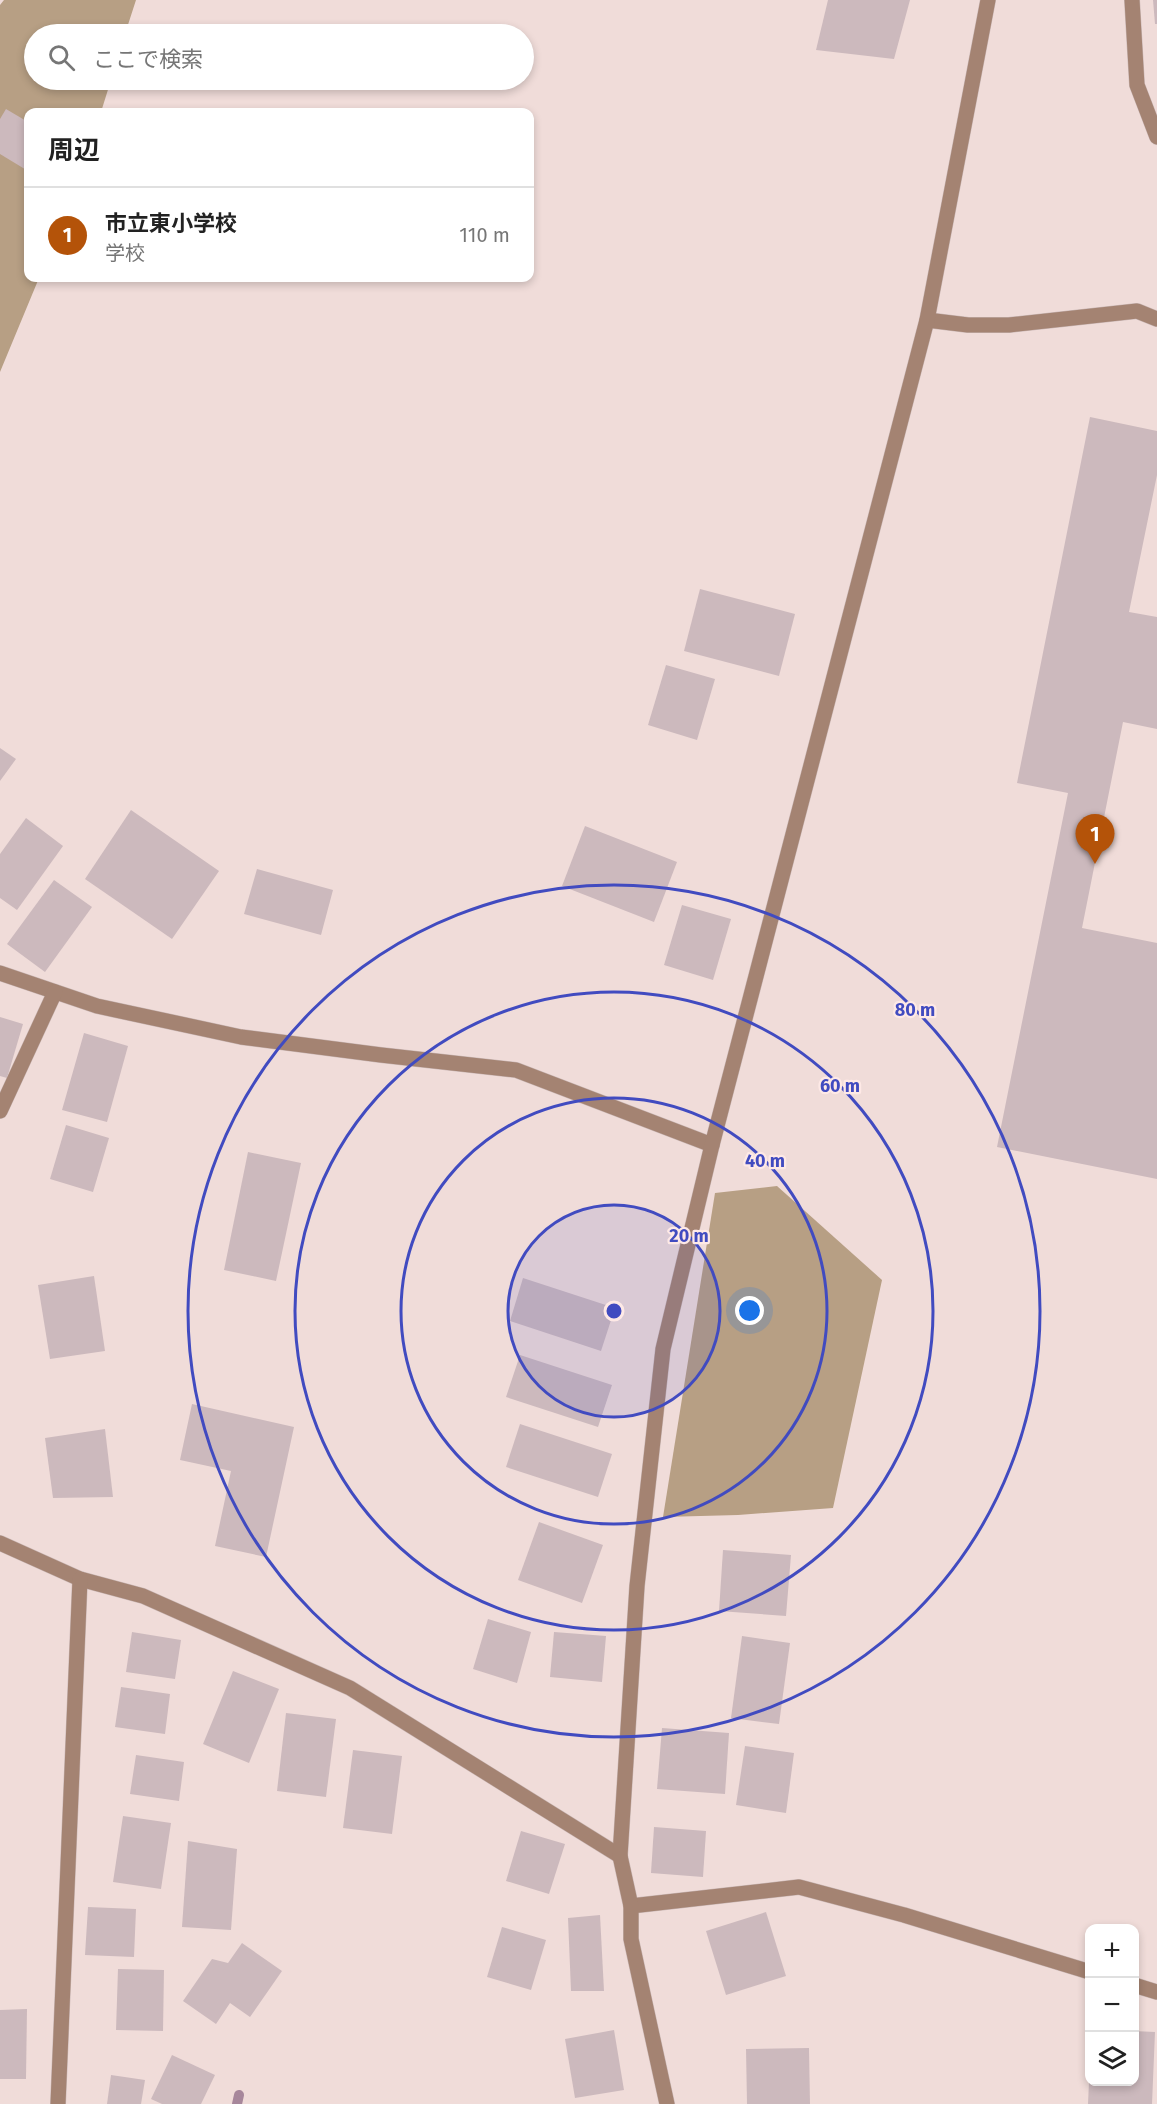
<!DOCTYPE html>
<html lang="ja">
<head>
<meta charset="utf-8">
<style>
  :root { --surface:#fff; --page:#f2f2f2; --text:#222; --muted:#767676; --line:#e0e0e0; --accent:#b45309 }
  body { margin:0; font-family:"Fira Sans","Noto Sans JP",sans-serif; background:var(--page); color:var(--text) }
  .controls { position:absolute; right:18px; bottom:18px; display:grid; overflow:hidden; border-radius:12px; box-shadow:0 3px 9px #0003 }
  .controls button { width:54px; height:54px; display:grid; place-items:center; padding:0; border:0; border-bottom:2px solid var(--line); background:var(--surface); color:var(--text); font:30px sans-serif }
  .you { position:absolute; left:750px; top:1311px; width:21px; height:21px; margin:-15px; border:4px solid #fff; border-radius:50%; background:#1a73e8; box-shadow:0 0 0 9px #1a73e833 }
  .badge { display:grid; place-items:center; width:39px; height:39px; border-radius:50%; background:var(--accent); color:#fff; font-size:20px; font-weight:700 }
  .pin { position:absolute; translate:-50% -50px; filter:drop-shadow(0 2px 3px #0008) }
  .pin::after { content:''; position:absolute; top:32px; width:21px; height:18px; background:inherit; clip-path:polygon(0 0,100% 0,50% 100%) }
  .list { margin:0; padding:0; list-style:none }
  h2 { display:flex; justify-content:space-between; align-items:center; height:78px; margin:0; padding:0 24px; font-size:26px }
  h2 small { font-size:20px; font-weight:400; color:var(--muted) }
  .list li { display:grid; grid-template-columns:39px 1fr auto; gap:18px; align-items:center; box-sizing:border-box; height:96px; padding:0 24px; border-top:2px solid var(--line) }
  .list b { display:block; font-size:22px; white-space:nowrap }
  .list p { margin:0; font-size:20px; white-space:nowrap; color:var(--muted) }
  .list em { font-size:20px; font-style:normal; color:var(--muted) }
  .icon { flex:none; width:33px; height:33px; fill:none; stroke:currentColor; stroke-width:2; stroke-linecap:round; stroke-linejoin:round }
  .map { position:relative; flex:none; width:1157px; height:2104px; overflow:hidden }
  .search { position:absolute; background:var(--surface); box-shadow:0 3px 9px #0003; left:24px; top:24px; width:510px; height:66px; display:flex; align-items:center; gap:15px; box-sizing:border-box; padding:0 21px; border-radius:33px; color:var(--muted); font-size:22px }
  .panel { position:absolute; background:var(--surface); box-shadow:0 3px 9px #0003; left:24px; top:108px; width:510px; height:174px; border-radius:12px }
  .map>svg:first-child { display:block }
  .forest { fill:#b79f84 }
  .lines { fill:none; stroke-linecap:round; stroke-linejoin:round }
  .stream { stroke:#a7879b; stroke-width:10 }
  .building { fill:#ccb9bd }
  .minor-casing { stroke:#cab8b6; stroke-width:16 }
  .minor { stroke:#a48372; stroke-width:15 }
  .ring { fill:none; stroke:#414bc0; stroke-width:3 }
  .centre { fill:#414bc0; stroke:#fee9e6; stroke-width:3 }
  .ring-label { font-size:18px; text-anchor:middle; font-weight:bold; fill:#414bc0; stroke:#fee9e6; stroke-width:4.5; stroke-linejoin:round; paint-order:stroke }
</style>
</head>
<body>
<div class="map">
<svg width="1157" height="2104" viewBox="0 0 1157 2104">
  <rect width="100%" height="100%" fill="#f0dcd9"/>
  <!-- forest -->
  <g class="forest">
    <polygon points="4,0 136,0 125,34 34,34 34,80 111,80 101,112 28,112 28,278 39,278 0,372 0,5"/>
    <polygon points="777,1186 882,1280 833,1508 738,1515 663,1517 715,1193"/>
  </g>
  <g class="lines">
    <!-- stream -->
    <polyline class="stream" points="237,2104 239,2095"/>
  </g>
  <!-- building -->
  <g class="building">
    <polygon points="828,0 910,0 894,59 816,50"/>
    <polygon points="1153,0 1157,0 1157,24 1155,24"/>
    <polygon points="6,109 28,122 28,171 0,154 0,119"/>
    <polygon points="1090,417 1157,431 1157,475 1129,612 1157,617 1157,729 1123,722 1082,928 1157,943 1157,1179 997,1147 1068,793 1017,783"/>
    <polygon points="700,589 795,614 779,676 684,651"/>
    <polygon points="666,665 715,679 697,740 648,725"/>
    <polygon points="0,748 16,759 0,781"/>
    <polygon points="131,810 219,871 172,939 85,879"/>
    <polygon points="26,818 63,846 17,910 0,898 0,854"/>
    <polygon points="585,826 677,862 654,922 562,886"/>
    <polygon points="257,869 333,890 321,935 244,914"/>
    <polygon points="54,880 92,907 45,972 7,944"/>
    <polygon points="682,905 731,919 713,980 664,965"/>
    <polygon points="0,1017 23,1024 7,1078 0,1076"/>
    <polygon points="84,1033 128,1046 107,1122 62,1110"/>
    <polygon points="66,1125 109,1138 93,1192 50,1179"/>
    <polygon points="248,1152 301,1163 276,1281 224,1270"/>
    <polygon points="94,1276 105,1351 50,1359 38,1285"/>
    <polygon points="523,1278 615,1308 601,1351 510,1321"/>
    <polygon points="520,1355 612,1385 598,1427 506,1397"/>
    <polygon points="192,1404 294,1427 266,1557 215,1546 231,1471 180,1460"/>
    <polygon points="520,1424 612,1454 598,1497 506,1467"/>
    <polygon points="105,1429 113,1497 53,1498 45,1438"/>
    <polygon points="539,1522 603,1545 582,1603 518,1580"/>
    <polygon points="723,1550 791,1555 786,1616 719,1611"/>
    <polygon points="488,1619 531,1632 517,1683 473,1669"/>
    <polygon points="132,1632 181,1640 175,1679 126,1672"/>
    <polygon points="554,1632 606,1636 602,1682 550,1677"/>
    <polygon points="742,1636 790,1643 779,1724 731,1718"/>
    <polygon points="233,1671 279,1689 249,1763 203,1744"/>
    <polygon points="121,1687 170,1694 165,1734 115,1727"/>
    <polygon points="286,1713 336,1719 326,1797 277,1791"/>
    <polygon points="662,1728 729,1733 725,1794 657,1789"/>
    <polygon points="745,1746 794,1753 786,1813 736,1805"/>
    <polygon points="353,1750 402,1756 392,1834 343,1828"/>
    <polygon points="136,1755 184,1762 179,1801 130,1794"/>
    <polygon points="123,1816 171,1823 161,1889 113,1882"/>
    <polygon points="654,1827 706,1831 703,1877 651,1873"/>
    <polygon points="521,1831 565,1844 549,1894 506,1881"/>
    <polygon points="188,1841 237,1849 231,1930 182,1927"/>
    <polygon points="88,1907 136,1909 134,1957 85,1955"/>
    <polygon points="766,1912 786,1976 726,1995 706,1931"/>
    <polygon points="600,1915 604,1991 571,1991 568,1918"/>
    <polygon points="502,1927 546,1940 531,1990 487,1977"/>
    <polygon points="242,1943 282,1971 250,2017 230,2003 216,2024 183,2001 212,1959 228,1963"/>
    <polygon points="118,1969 164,1970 163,2031 116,2030"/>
    <polygon points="27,2009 26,2079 0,2079 0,2010"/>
    <polygon points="614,2030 624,2090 575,2098 565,2039"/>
    <polygon points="1134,2031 1155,2032 1152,2104 1088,2104 1089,2082 1134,2082"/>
    <polygon points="809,2048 810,2104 747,2104 746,2049"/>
    <polygon points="172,2055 215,2075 201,2104 162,2104 151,2099"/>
    <polygon points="111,2075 145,2080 141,2104 107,2104"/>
  </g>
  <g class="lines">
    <!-- minor casing -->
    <g class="minor-casing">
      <g id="minor">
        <polyline points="1132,0 1137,85 1157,137"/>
        <polyline points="927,320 968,325 1009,325 1137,311 1157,319"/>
        <polyline points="0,973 97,1006 241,1037 381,1055 516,1070 712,1145"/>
        <polyline points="0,1111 55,992"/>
        <polyline points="0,1543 80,1579 143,1596 350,1688 620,1856"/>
        <polyline points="631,1906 799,1887 904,1915 1090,1972"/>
        <polyline points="1134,1985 1157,1992"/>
        <polyline points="58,2104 80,1579"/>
        <polyline points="667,2104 631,1939 631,1906 620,1856 637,1586 663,1349 712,1145 927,320 988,0"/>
      </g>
    </g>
    <!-- minor -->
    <use href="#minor" class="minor"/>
  </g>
  <!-- distance rings -->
  <circle cx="614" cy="1311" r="106" fill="#414bc0" fill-opacity=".12"/>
  <g class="ring">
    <circle cx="614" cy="1311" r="106"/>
    <circle cx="614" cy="1311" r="213"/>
    <circle cx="614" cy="1311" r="319"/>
    <circle cx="614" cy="1311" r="426"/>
  </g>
  <circle cx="614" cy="1311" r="9" class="centre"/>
  <g class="ring-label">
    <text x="915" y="1016">80 m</text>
    <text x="840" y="1092">60 m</text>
    <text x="765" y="1167">40 m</text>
    <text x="689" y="1242">20 m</text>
  </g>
</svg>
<div class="controls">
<button>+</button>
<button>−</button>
<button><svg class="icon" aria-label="layers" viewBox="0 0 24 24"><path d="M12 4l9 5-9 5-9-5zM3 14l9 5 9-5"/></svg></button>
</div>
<div class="you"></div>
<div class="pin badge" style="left:1095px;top:864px">1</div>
<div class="search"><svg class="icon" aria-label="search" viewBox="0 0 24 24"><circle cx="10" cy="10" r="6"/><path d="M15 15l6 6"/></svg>ここで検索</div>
<section class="panel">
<h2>周辺<small></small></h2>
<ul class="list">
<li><span class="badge">1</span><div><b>市立東小学校</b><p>学校</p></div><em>110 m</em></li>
</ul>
</section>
</div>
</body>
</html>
